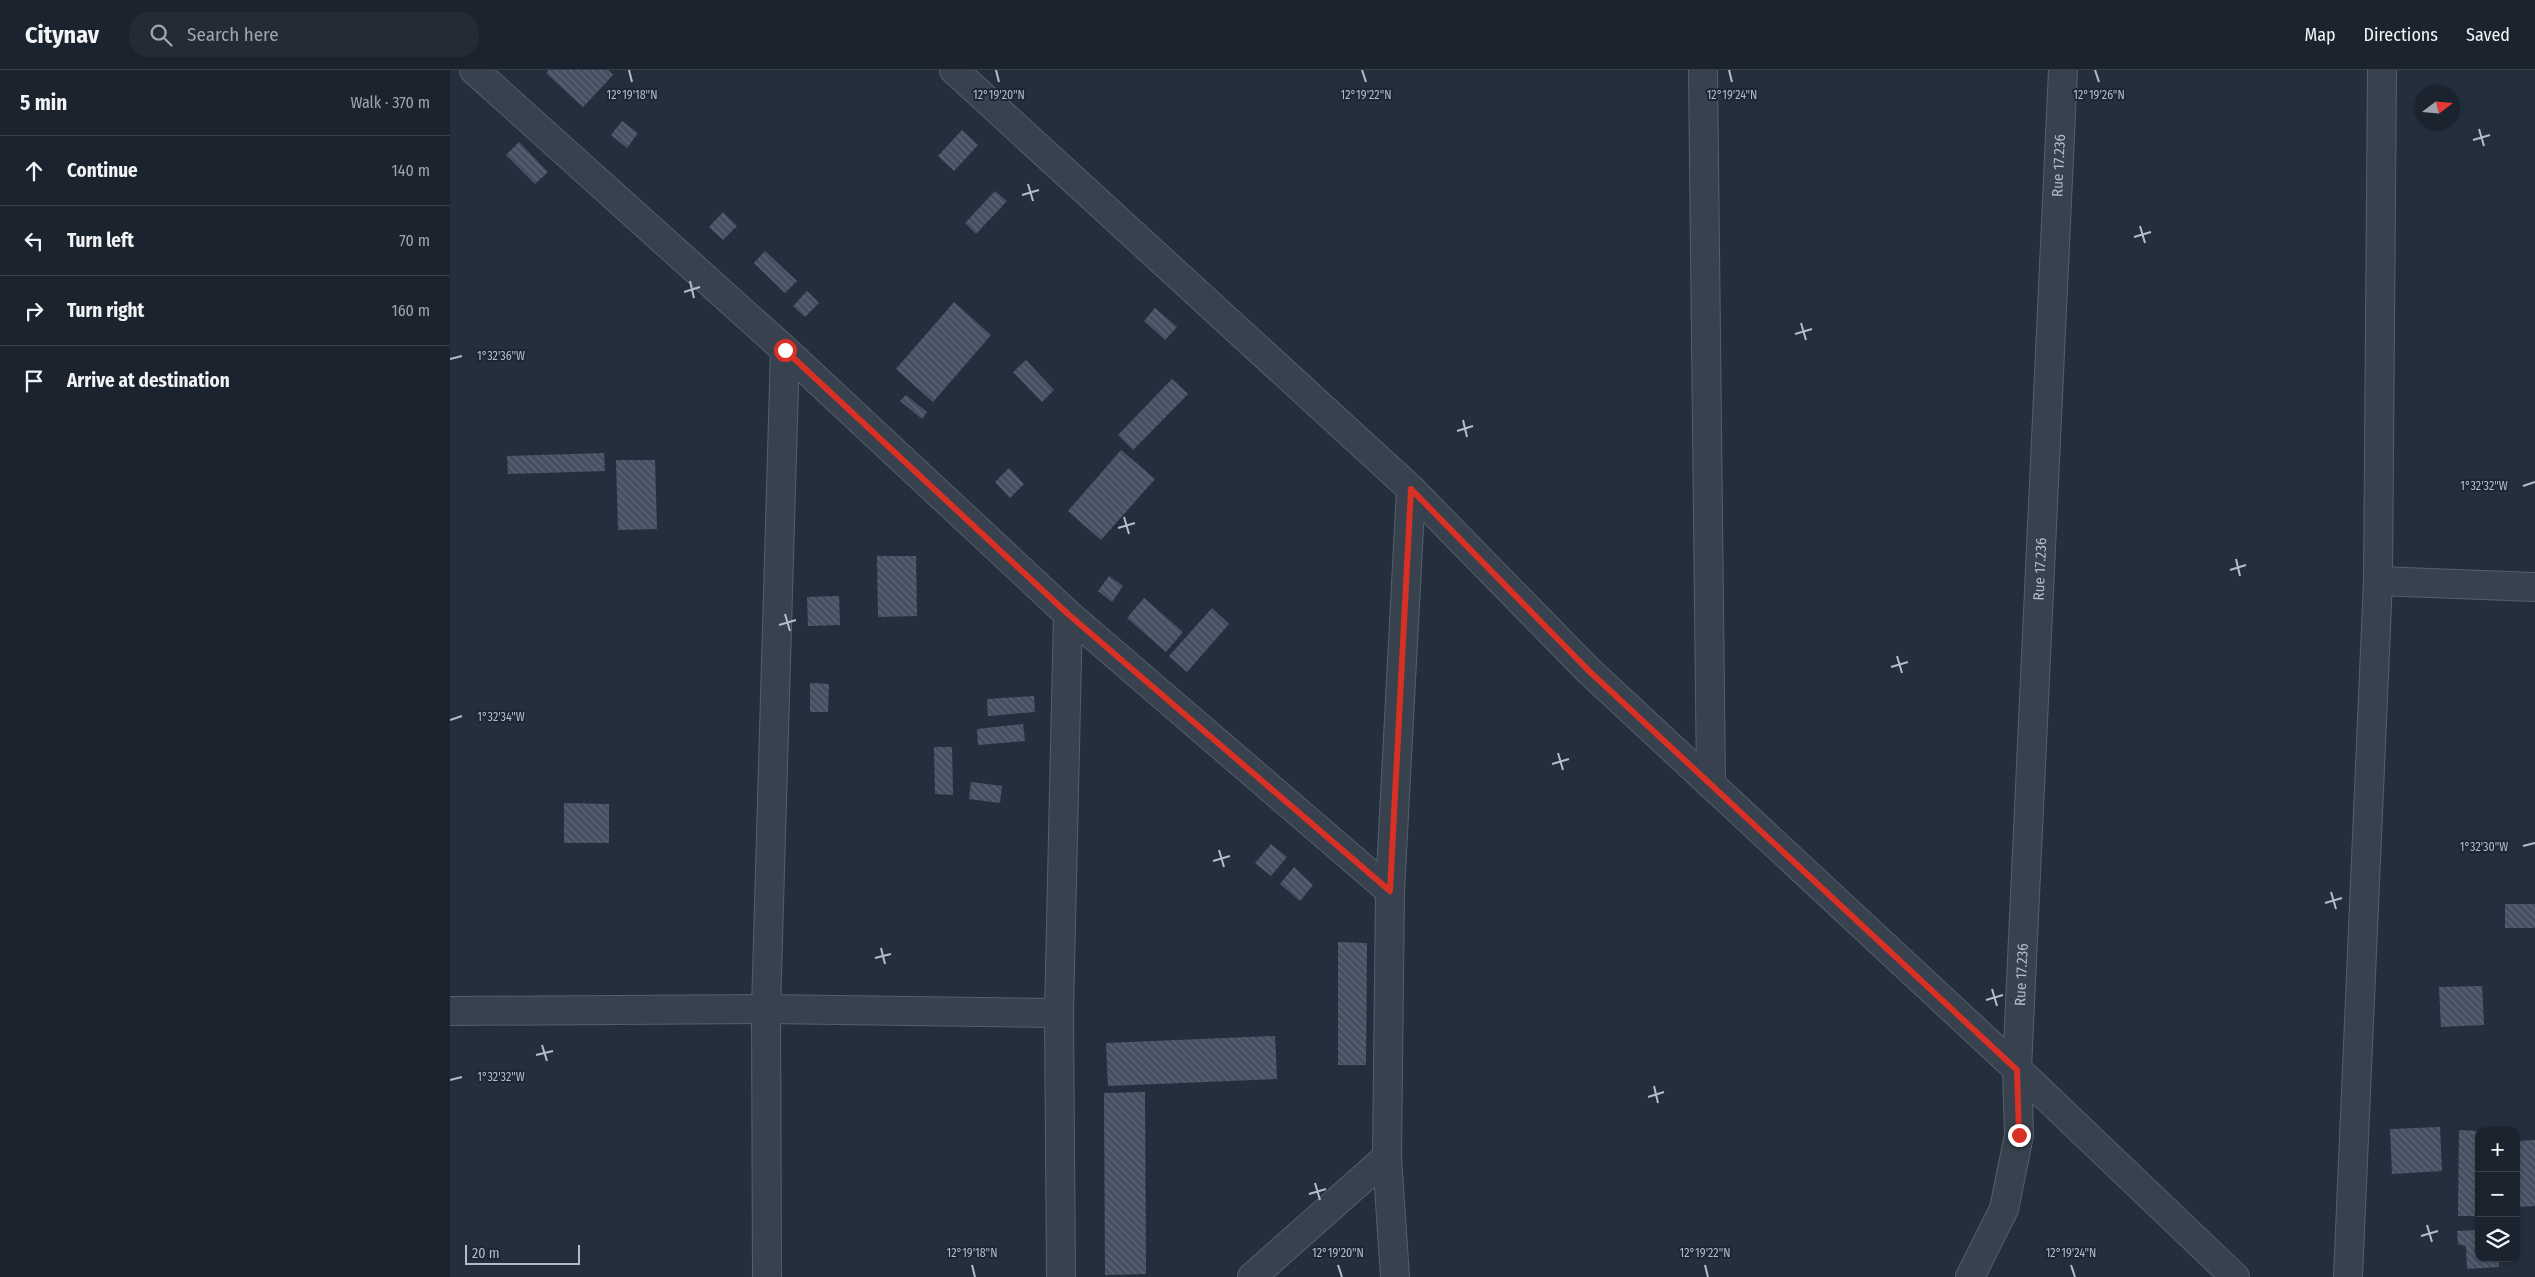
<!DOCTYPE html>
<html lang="en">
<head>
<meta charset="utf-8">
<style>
  :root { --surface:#1b232e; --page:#242b36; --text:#f1f3f6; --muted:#a0a4aa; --line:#39404a }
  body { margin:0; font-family:"Fira Sans Condensed",sans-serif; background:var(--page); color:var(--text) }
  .controls { position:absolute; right:15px; bottom:15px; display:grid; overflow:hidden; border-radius:10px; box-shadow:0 1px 4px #0004 }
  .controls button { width:45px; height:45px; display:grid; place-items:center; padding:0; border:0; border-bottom:1px solid var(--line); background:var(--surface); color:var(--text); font:25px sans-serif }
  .compass { position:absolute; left:1965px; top:15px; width:45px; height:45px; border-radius:50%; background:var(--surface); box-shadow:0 1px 4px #0004; rotate:74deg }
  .scale { position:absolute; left:15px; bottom:12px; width:115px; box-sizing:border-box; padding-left:5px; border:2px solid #b4bcc9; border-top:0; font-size:14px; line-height:18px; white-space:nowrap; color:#b4bcc9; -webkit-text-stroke:4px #1d2633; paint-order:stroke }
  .stop { position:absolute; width:15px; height:15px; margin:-11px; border:4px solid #d93025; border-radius:50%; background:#fff }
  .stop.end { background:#d93025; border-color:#fff; box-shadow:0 1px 5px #0008 }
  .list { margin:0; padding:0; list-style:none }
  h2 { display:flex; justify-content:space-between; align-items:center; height:65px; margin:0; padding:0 20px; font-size:21px }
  h2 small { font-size:16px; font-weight:400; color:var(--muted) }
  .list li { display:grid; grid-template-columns:32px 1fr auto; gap:15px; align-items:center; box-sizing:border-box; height:70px; padding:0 20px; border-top:1px solid var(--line) }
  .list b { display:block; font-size:19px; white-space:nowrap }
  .list em { font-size:16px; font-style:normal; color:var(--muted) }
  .icon { flex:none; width:28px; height:28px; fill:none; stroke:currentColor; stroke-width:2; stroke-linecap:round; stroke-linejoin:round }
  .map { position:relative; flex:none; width:2085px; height:1207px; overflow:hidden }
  header { display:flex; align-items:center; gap:30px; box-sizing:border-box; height:70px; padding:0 25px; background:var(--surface); border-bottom:1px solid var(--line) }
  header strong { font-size:24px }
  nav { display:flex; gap:28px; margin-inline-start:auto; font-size:18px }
  .search { width:350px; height:45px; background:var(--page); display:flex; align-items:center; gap:12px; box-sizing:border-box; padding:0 18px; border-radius:20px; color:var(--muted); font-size:19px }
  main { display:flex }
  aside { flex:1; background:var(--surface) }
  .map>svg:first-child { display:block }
  .building { fill:url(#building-back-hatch) }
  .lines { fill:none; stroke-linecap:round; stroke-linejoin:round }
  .minor-casing { stroke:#565f6c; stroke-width:30 }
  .minor { stroke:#38414e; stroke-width:28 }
  .route { stroke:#d93025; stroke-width:6 }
  .ticks { fill:none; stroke:#b4bcc9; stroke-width:2 }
  .labels { text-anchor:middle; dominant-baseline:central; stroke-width:4; stroke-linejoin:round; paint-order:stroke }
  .street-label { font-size:15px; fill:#b4bcc9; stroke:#1d2633 }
  .ticks-label { font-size:12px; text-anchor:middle; fill:#b4bcc9; stroke:#1d2633; stroke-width:4; stroke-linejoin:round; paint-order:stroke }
</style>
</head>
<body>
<header>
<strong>Citynav</strong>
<div class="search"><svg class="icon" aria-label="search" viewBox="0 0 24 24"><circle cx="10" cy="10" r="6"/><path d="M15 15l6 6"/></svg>Search here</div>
<nav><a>Map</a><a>Directions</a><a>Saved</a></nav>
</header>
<main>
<aside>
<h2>5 min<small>Walk · 370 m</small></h2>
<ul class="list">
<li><svg class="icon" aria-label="ahead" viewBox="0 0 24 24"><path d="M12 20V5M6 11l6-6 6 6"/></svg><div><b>Continue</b></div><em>140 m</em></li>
<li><svg class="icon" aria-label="left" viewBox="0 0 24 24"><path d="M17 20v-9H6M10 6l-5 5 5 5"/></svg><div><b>Turn left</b></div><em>70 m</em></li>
<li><svg class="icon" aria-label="right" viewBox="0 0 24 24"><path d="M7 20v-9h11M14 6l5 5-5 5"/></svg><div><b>Turn right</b></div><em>160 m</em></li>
<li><svg class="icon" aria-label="arrive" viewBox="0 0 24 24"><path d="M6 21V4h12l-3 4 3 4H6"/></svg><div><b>Arrive at destination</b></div></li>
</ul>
</aside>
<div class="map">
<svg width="2085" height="1207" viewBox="0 0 2085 1207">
  <defs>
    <pattern id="building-back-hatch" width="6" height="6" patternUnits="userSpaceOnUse" patternTransform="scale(1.25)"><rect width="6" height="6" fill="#455162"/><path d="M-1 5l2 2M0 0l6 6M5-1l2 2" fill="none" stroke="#5d6877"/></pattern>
  </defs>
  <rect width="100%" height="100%" fill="#242f3e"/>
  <!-- building -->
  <g class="building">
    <polygon points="99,0 158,0 163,5 133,37 96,3"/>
    <polygon points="172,51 188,63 177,78 161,65"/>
    <polygon points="512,60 528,75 504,101 488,86"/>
    <polygon points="69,72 98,102 85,114 56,85"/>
    <polygon points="545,121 557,131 526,164 515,153"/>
    <polygon points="273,142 287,156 273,170 259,157"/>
    <polygon points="315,181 347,211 335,223 304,193"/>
    <polygon points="357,221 369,233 355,247 343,236"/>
    <polygon points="504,232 541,265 483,332 446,299"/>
    <polygon points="705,238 727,257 715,270 694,251"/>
    <polygon points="576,290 604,320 592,332 563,302"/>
    <polygon points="722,309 738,324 683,380 668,365"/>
    <polygon points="456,325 477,342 472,349 450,331"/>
    <polygon points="671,380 705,409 651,470 618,441"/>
    <polygon points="154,383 155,401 58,404 57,386"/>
    <polygon points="166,390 205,390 207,459 168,460"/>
    <polygon points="559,398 574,414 560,428 545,412"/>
    <polygon points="427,486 466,486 467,546 428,547"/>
    <polygon points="659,506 673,516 662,532 648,521"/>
    <polygon points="389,526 390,555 358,556 357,527"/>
    <polygon points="694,528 733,562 716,582 677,548"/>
    <polygon points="762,538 779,554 737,602 719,586"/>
    <polygon points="360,613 379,614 378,642 360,642"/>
    <polygon points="584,626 585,642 538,646 537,629"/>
    <polygon points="573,654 575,671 528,675 527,659"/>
    <polygon points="484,677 502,677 503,725 485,724"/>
    <polygon points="521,712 552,716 550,733 519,729"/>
    <polygon points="114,733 159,734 159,773 114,773"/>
    <polygon points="821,774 837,787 821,806 805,793"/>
    <polygon points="844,797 863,815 850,831 830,814"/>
    <rect x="2055" y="834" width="30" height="24"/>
    <polygon points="888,872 917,873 916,995 888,995"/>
    <polygon points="2032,916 2034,955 1991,957 1989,917"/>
    <polygon points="825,966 827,1009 658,1016 656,973"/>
    <polygon points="695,1022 696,1204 655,1205 654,1023"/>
    <polygon points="1990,1057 1992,1101 1942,1104 1940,1059"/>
    <polygon points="2009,1060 2029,1061 2029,1146 2008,1146"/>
    <polygon points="2085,1070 2085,1136 2066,1137 2066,1071"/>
    <polygon points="2029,1160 2029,1188 2049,1188 2049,1197 2017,1199 2016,1176 2008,1174 2007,1161"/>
  </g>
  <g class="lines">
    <!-- minor casing -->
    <g class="minor-casing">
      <g id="minor">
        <polyline points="24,0 335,280 618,544 940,821"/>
        <polyline points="504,0 961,419 1138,600 1567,999 1785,1207"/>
        <polyline points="1253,0 1261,715"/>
        <polyline points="1928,511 2085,517"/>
        <polyline points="0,941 316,939 609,943"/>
        <polyline points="317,1207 316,939 335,280"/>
        <polyline points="611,1207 609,943 618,544"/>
        <polyline points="802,1207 937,1087"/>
        <polyline points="945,1207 937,1087 940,821 961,419"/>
        <path id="s1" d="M 1520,1207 L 1554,1139 L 1569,1065 L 1567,999 L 1613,0"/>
        <polyline points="1898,1207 1928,511 1932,0"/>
      </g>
    </g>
    <!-- minor -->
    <use href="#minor" class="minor"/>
  </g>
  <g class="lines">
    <!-- route -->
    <polyline class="route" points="335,280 618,544 940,821 961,419 1138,600 1567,1000 1569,1065"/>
  </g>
  <!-- ticks -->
  <path class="ticks" d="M 179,0 L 182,12M 546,0 L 549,12M 912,0 L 916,12M 1279,0 L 1282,12M 1645,0 L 1649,12M 2029,59 L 2034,76M 2023,70 L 2040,65M 578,114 L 583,131M 572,125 L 589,120M 1690,156 L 1695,173M 1684,167 L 1701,162M 240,211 L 244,228M 234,222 L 250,217M 1351,253 L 1356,270M 1345,264 L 1362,259M 0,289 L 12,286M 1013,350 L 1017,367M 1007,361 L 1023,356M 2073,416 L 2085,412M 674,447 L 679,464M 668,458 L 685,453M 1786,489 L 1790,506M 1780,500 L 1796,495M 335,544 L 340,561M 329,555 L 346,550M 1447,586 L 1452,603M 1441,597 L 1458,592M 0,650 L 12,646M 1108,683 L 1113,700M 1102,694 L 1119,689M 2073,776 L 2085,773M 769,780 L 774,797M 763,791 L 780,786M 1881,822 L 1886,839M 1875,833 L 1892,828M 431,878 L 435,894M 425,888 L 441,884M 1542,919 L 1547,936M 1536,930 L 1553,925M 92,975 L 97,991M 86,985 L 103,981M 0,1010 L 12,1007M 1204,1016 L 1208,1033M 1198,1027 L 1214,1022M 865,1113 L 870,1130M 859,1124 L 876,1119M 1977,1155 L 1982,1172M 1971,1166 L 1988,1161M 522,1195 L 525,1207M 888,1195 L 892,1207M 1255,1195 L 1258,1207M 1621,1195 L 1625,1207"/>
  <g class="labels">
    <!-- street labels -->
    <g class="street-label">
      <text stroke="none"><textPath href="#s1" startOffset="1122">Rue 17.236</textPath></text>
      <text stroke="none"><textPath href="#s1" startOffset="718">Rue 17.236</textPath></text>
      <text stroke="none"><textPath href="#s1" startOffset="312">Rue 17.236</textPath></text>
    </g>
  </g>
  <g class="ticks-label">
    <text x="182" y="29">12°19'18"N</text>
    <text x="549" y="29">12°19'20"N</text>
    <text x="916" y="29">12°19'22"N</text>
    <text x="1282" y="29">12°19'24"N</text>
    <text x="1649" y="29">12°19'26"N</text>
    <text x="51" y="290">1°32'36"W</text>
    <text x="2034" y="420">1°32'32"W</text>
    <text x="51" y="651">1°32'34"W</text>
    <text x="2034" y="781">1°32'30"W</text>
    <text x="51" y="1011">1°32'32"W</text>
    <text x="522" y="1187">12°19'18"N</text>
    <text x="888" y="1187">12°19'20"N</text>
    <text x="1255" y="1187">12°19'22"N</text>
    <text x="1621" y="1187">12°19'24"N</text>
  </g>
</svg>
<div class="controls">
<button>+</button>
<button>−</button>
<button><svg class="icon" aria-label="layers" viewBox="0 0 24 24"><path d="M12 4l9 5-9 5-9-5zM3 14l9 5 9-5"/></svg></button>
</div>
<svg class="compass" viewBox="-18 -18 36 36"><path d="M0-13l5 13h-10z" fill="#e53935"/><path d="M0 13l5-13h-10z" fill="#a0a4aa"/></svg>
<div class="scale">20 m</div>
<div class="stop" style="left:335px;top:280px"></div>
<div class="stop end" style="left:1569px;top:1065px"></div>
</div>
</main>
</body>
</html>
